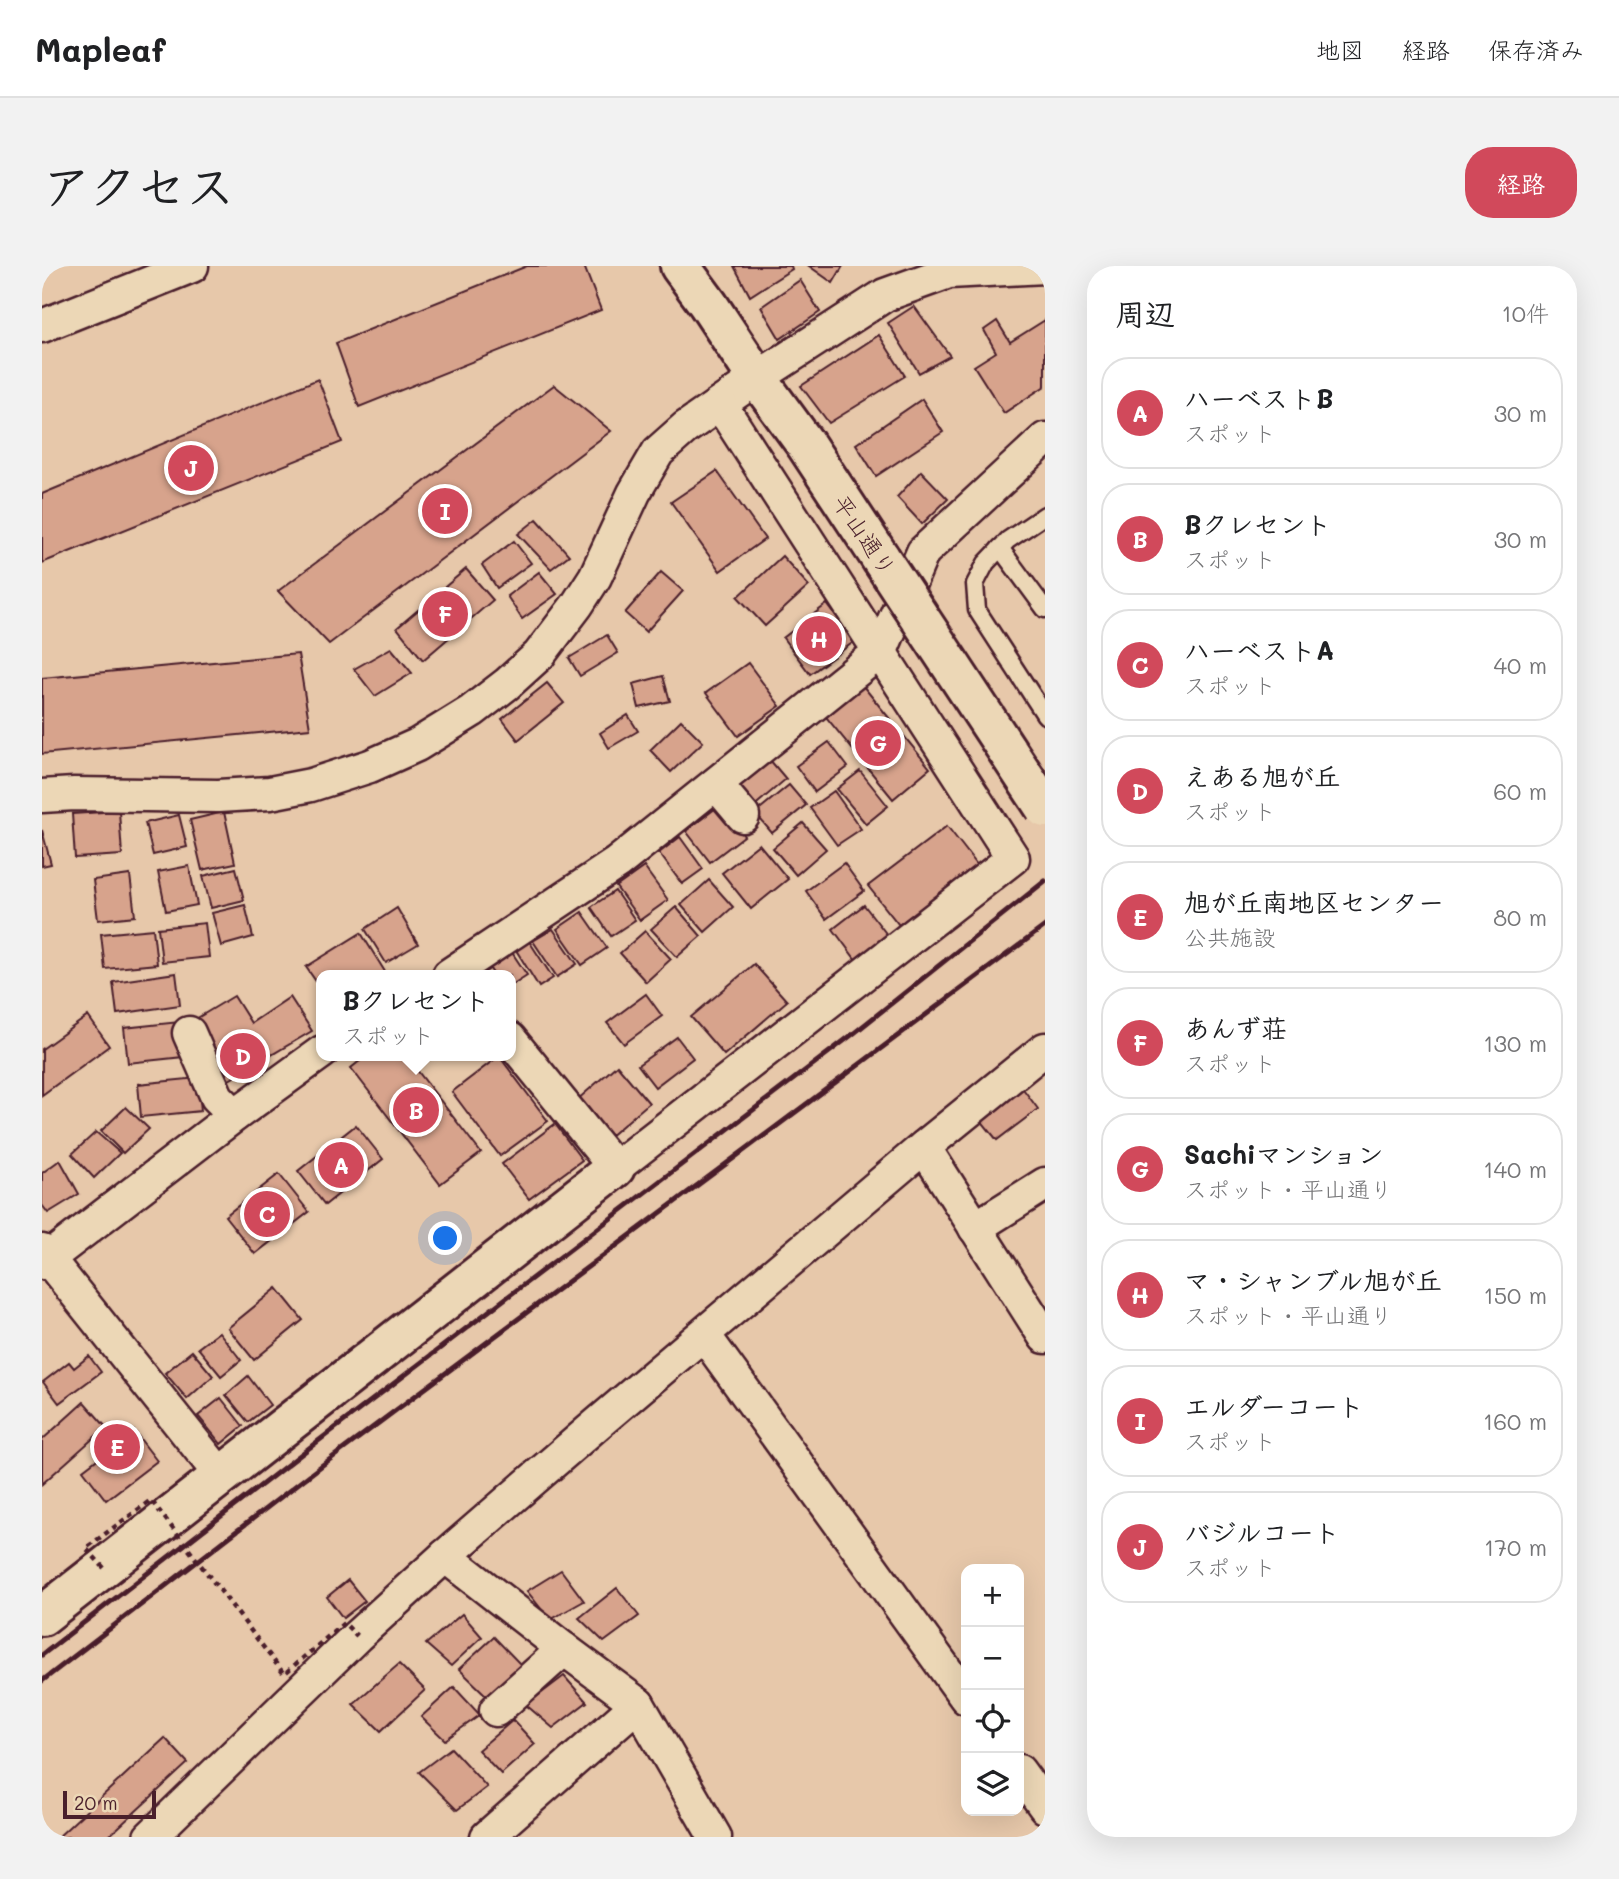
<!DOCTYPE html>
<html lang="ja">
<head>
<meta charset="utf-8">
<style>
  :root { --surface:#fff; --page:#f2f2f2; --text:#202124; --muted:#757577; --line:#e0e0e0; --accent:#d1495b }
  body { margin:0; font-family:Mali,"Klee One",sans-serif; background:var(--page); color:var(--text) }
  .controls { position:absolute; right:21px; bottom:21px; display:grid; overflow:hidden; border-radius:14px; box-shadow:0 7px 28px #0002 }
  .controls button { width:63px; height:63px; display:grid; place-items:center; padding:0; border:0; border-bottom:2px solid var(--line); background:var(--surface); color:var(--text); font:35px sans-serif }
  .scale { position:absolute; left:21px; bottom:18px; width:93px; box-sizing:border-box; padding-left:7px; border:4px solid #4a1f2b; border-top:0; font-size:19px; line-height:24px; white-space:nowrap; color:#4a1f2b; -webkit-text-stroke:5px #ecd7b6; paint-order:stroke }
  .you { position:absolute; left:404px; top:973px; width:24px; height:24px; margin:-18px; border:5px solid #fff; border-radius:50%; background:#1a73e8; box-shadow:0 0 0 10px #1a73e833 }
  .badge { display:grid; place-items:center; width:46px; height:46px; border-radius:50%; background:var(--accent); color:#fff; font-size:23px; font-weight:700 }
  .pin { position:absolute; translate:-50% -50%; border:4px solid #fff; box-shadow:0 2px 7px #0006 }
  .popup { position:absolute; left:274px; top:704px; width:200px; height:91px; box-sizing:border-box; display:grid; place-content:center; border-radius:14px; background:var(--surface); filter:drop-shadow(0 2px 5px #0005); font-size:23px; white-space:nowrap; color:var(--muted) }
  .popup b { font-size:26px; color:var(--text) }
  .popup::after { content:''; position:absolute; left:50%; top:100%; margin-left:-14px; border:14px solid transparent; border-top-color:var(--surface) }
  .list { margin:0; padding:0; list-style:none }
  h2 { display:flex; justify-content:space-between; align-items:center; height:91px; margin:0; padding:0 28px; font-size:30px }
  h2 small { font-size:23px; font-weight:400; color:var(--muted) }
  .list li { display:grid; grid-template-columns:46px 1fr auto; gap:21px; align-items:center; box-sizing:border-box; height:112px; margin:0 14px 14px; padding:0 14px; border:2px solid var(--line); border-radius:28px }
  .list b { display:block; font-size:26px; white-space:nowrap }
  .list p { margin:0; font-size:23px; white-space:nowrap; color:var(--muted) }
  .list em { font-size:23px; font-style:normal; color:var(--muted) }
  .icon { flex:none; width:38px; height:38px; fill:none; stroke:currentColor; stroke-width:2; stroke-linecap:round; stroke-linejoin:round }
  .map { position:relative; flex:none; width:1003px; height:1571px; overflow:hidden; border-radius:28px }
  header { display:flex; align-items:center; gap:42px; box-sizing:border-box; height:98px; padding:0 35px; background:var(--surface); border-bottom:2px solid var(--line) }
  header strong { font-size:33px }
  nav { display:flex; gap:38px; margin-inline-start:auto; font-size:24px }
  .intro { display:flex; align-items:center; justify-content:space-between; box-sizing:border-box; height:168px; padding:0 42px }
  h1 { margin:0; font-size:49px }
  .button { padding:18px 32px; border-radius:28px; background:var(--accent); color:#fff; font-size:24px; font-weight:700 }
  main { display:flex; gap:42px; padding:0 42px }
  aside { flex:1; background:var(--surface); border-radius:28px; box-shadow:0 7px 28px #0002 }
  .map>svg:first-child { display:block }
  .building { fill:#d7a38c; stroke:#4a1f2b; stroke-width:2 }
  .lines { fill:none; stroke-linecap:round; stroke-linejoin:round }
  .service-casing { stroke:#4a1f2b; stroke-width:21 }
  .minor-casing { stroke:#4a1f2b; stroke-width:37 }
  .tertiary-casing { stroke:#4a1f2b; stroke-width:44 }
  .secondary-casing { stroke:#4a1f2b; stroke-width:44 }
  .service { stroke:#ecd7b6; stroke-width:16 }
  .minor { stroke:#ecd7b6; stroke-width:32 }
  .tertiary { stroke:#ecd7b6; stroke-width:38 }
  .secondary { stroke:#ecd7b6; stroke-width:38 }
  .rail { stroke:#4a1f2b; stroke-width:5 }
  .secondary-bridge-casing { stroke:#4a1f2b; stroke-width:44; stroke-linecap:butt }
  .path-bridge { stroke:#4a1f2b; stroke-width:4.5; stroke-dasharray:5 5; stroke-linecap:butt }
  .secondary-bridge { stroke:#ecd7b6; stroke-width:38 }
  .labels { text-anchor:middle; dominant-baseline:central; stroke-width:7; stroke-linejoin:round; paint-order:stroke }
  .street-label { font-size:23px; fill:#4a1f2b; stroke:#ecd7b6 }
</style>
</head>
<body>
<header>
<strong>Mapleaf</strong>
<nav><a>地図</a><a>経路</a><a>保存済み</a></nav>
</header>
<div class="intro"><h1>アクセス</h1><a class="button">経路</a></div>
<main>
<div class="map">
<svg width="1003" height="1571" viewBox="0 0 1003 1571">
  <rect width="100%" height="100%" fill="#e7c8aa"/>
  <filter id="ink" filterUnits="userSpaceOnUse"><feTurbulence type="fractalNoise" baseFrequency=".0143" numOctaves="2"/><feDisplacementMap in="SourceGraphic" scale="14" xChannelSelector="R" yChannelSelector="G"/><feConvolveMatrix kernelMatrix="1 2 1 2 8 2 1 2 1" color-interpolation-filters="sRGB"/></filter>
  <g filter="url(#ink)">
    <!-- building -->
    <g class="building">
      <polygon points="485,0 542,0 559,44 317,141 294,77"/>
      <polygon points="692,0 749,0 750,3 708,30"/>
      <polygon points="767,0 801,0 791,17"/>
      <polygon points="758,14 778,46 738,73 719,41"/>
      <polygon points="872,40 908,90 877,107 846,57"/>
      <polygon points="1003,54 1003,120 962,147 932,100 954,86 942,64 955,55 968,76"/>
      <polygon points="837,69 863,110 787,157 759,120"/>
      <polygon points="276,113 300,176 0,297 0,228"/>
      <polygon points="512,119 569,165 287,378 236,325"/>
      <polygon points="880,133 901,166 834,210 814,178"/>
      <polygon points="675,205 723,273 678,305 629,236"/>
      <polygon points="879,205 906,233 880,258 855,231"/>
      <polygon points="495,253 527,289 509,303 476,268"/>
      <polygon points="472,275 489,297 455,322 440,299"/>
      <polygon points="740,290 767,320 723,360 696,331"/>
      <polygon points="424,303 451,334 381,394 355,362"/>
      <polygon points="497,306 515,328 480,353 465,330"/>
      <polygon points="619,306 641,325 604,366 583,347"/>
      <polygon points="785,338 813,375 768,408 741,372"/>
      <polygon points="565,369 576,387 538,410 527,392"/>
      <polygon points="349,382 370,407 333,430 312,403"/>
      <polygon points="256,388 268,462 0,488 0,412"/>
      <polygon points="706,397 738,440 696,470 664,427"/>
      <polygon points="621,410 628,435 597,442 591,418"/>
      <polygon points="505,417 522,437 476,474 460,453"/>
      <polygon points="821,420 888,502 851,533 784,451"/>
      <polygon points="586,449 596,465 567,482 558,467"/>
      <polygon points="639,454 661,476 629,506 608,484"/>
      <polygon points="787,476 806,501 773,526 754,500"/>
      <polygon points="728,494 744,513 710,542 693,524"/>
      <polygon points="818,505 846,540 824,558 795,523"/>
      <polygon points="747,519 764,539 730,567 713,547"/>
      <polygon points="792,525 819,563 795,579 768,542"/>
      <polygon points="678,539 702,570 668,596 644,565"/>
      <polygon points="77,545 80,589 33,592 30,548"/>
      <polygon points="182,546 193,597 160,604 148,554"/>
      <polygon points="137,549 145,581 111,589 103,557"/>
      <polygon points="761,557 784,583 754,609 731,582"/>
      <polygon points="905,560 936,600 857,659 826,620"/>
      <polygon points="0,564 9,598 0,600"/>
      <polygon points="638,571 661,603 640,618 617,587"/>
      <polygon points="717,578 746,613 709,643 680,607"/>
      <polygon points="802,597 822,625 784,653 764,625"/>
      <polygon points="147,600 155,639 124,645 116,606"/>
      <polygon points="602,601 626,634 598,654 574,621"/>
      <polygon points="194,602 202,634 169,642 161,610"/>
      <polygon points="88,609 93,650 56,654 51,614"/>
      <polygon points="667,614 691,641 663,666 639,639"/>
      <polygon points="573,625 593,654 569,670 549,641"/>
      <polygon points="203,639 211,671 179,680 170,647"/>
      <polygon points="822,639 846,670 814,694 791,663"/>
      <polygon points="634,641 659,670 635,691 609,663"/>
      <polygon points="355,642 376,678 344,697 323,663"/>
      <polygon points="540,646 565,682 540,699 515,663"/>
      <polygon points="163,657 167,691 120,696 116,662"/>
      <polygon points="111,663 115,698 63,703 59,668"/>
      <polygon points="511,663 535,698 515,711 491,675"/>
      <polygon points="603,665 629,693 604,716 578,687"/>
      <polygon points="319,667 345,709 280,709 280,724 264,701"/>
      <polygon points="487,675 511,712 497,721 474,684"/>
      <polygon points="469,685 485,709 468,720 468,709 452,709 446,700"/>
      <polygon points="712,698 745,735 682,789 649,751"/>
      <polygon points="134,707 138,739 75,748 71,716"/>
      <polygon points="604,728 620,750 582,778 565,757"/>
      <polygon points="192,730 209,757 248,731 270,765 187,814 152,754"/>
      <polygon points="46,750 67,780 0,829 0,783"/>
      <polygon points="137,756 141,791 86,797 82,762"/>
      <polygon points="635,771 651,792 613,821 596,799"/>
      <polygon points="324,790 364,790 439,887 398,918 309,802"/>
      <polygon points="457,790 506,855 458,890 410,826"/>
      <polygon points="575,799 607,837 567,871 535,834"/>
      <polygon points="156,812 159,845 99,851 96,818"/>
      <polygon points="979,820 996,843 955,874 937,852"/>
      <polygon points="84,841 107,863 81,887 59,865"/>
      <polygon points="513,858 540,894 487,933 460,898"/>
      <polygon points="314,859 341,893 283,939 256,905"/>
      <polygon points="54,866 78,887 52,912 30,888"/>
      <polygon points="18,894 37,928 6,947 0,939 0,907"/>
      <polygon points="237,908 267,946 213,988 183,950"/>
      <polygon points="235,1022 261,1054 212,1094 186,1062"/>
      <polygon points="177,1066 199,1094 179,1110 156,1082"/>
      <polygon points="150,1085 171,1110 145,1133 123,1107"/>
      <polygon points="47,1090 59,1106 17,1137 1,1116 27,1096 32,1102"/>
      <polygon points="206,1110 228,1139 206,1156 184,1129"/>
      <polygon points="179,1132 201,1160 179,1178 156,1150"/>
      <polygon points="42,1136 64,1161 0,1218 0,1174"/>
      <polygon points="92,1165 115,1195 64,1234 41,1204"/>
      <polygon points="519,1304 542,1335 508,1354 485,1325"/>
      <polygon points="306,1314 323,1335 301,1352 285,1331"/>
      <polygon points="575,1322 597,1350 562,1376 537,1352"/>
      <polygon points="420,1348 440,1371 409,1400 384,1378"/>
      <polygon points="452,1371 480,1400 447,1432 417,1403"/>
      <polygon points="357,1398 383,1424 339,1465 311,1438"/>
      <polygon points="522,1410 545,1436 511,1462 484,1439"/>
      <polygon points="412,1421 438,1449 403,1474 379,1451"/>
      <polygon points="471,1454 493,1478 459,1508 436,1484"/>
      <polygon points="123,1472 146,1497 66,1571 16,1571"/>
      <polygon points="409,1482 445,1521 415,1544 377,1506"/>
    </g>
    <g class="lines">
      <!-- service casing -->
      <g class="service-casing">
        <g id="service">
          <polyline points="1003,249 966,274 944,297 933,318 935,344 1003,449"/>
          <polyline points="958,282 1003,343"/>
        </g>
      </g>
      <!-- minor casing -->
      <g class="minor-casing">
        <g id="minor">
          <polyline points="0,60 150,0"/>
          <polyline points="674,518 701,550"/>
          <polyline points="0,530 32,528 176,530 228,527 269,519 328,500 375,479 430,445 465,418 497,389 535,339 553,311 592,227 616,186 643,162 715,112 843,29 907,6 1003,1"/>
          <polyline points="407,709 575,597 839,385 881,286 1003,173"/>
          <polyline points="147,767 175,831 193,849"/>
          <polyline points="468,773 573,902 971,592 678,138"/>
          <polyline points="882,881 1003,1071"/>
          <polyline points="933,962 1003,918"/>
          <polyline points="0,985 180,1211"/>
          <polyline points="0,997 193,849 280,786"/>
          <polyline points="662,1069 924,1432"/>
          <polyline points="403,1290 522,1383 596,1438 673,1571"/>
          <polyline points="454,1444 522,1383"/>
          <polyline points="977,1505 1003,1541"/>
          <polyline points="108,1571 315,1370 403,1290 554,1159 882,881 1003,783"/>
          <polyline points="445,1571 596,1438"/>
        </g>
      </g>
      <!-- tertiary casing -->
      <g class="tertiary-casing">
        <polyline id="tertiary" points="0,1350 573,902"/>
      </g>
      <!-- secondary casing -->
      <g class="secondary-casing">
        <polyline id="secondary" points="638,0 666,38 715,112 764,179 839,293"/>
      </g>
      <!-- service -->
      <use href="#service" class="service"/>
      <!-- minor -->
      <use href="#minor" class="minor"/>
      <!-- tertiary -->
      <use href="#tertiary" class="tertiary"/>
      <!-- secondary -->
      <use href="#secondary" class="secondary"/>
      <!-- rail -->
      <g class="rail">
        <polyline points="0,1389 271,1179 811,768 1003,615"/>
        <polyline points="0,1415 283,1197 1003,660"/>
      </g>
      <!-- secondary-bridge casing -->
      <g class="secondary-bridge-casing">
        <polyline id="secondary-bridge" points="839,293 1003,542"/>
      </g>
      <!-- path-bridge -->
      <polyline class="path-bridge" points="62,1302 44,1282 109,1234 242,1408 302,1357 315,1370"/>
      <!-- secondary-bridge -->
      <use href="#secondary-bridge" class="secondary-bridge"/>
    </g>
  </g>
  <g class="labels">
    <!-- street labels -->
    <g class="street-label">
      <text transform="translate(823 269) rotate(56)">平山通り</text>
    </g>
  </g>
</svg>
<div class="controls">
<button>+</button>
<button>−</button>
<button><svg class="icon" aria-label="locate" viewBox="0 0 24 24"><circle cx="12" cy="12" r="6"/><path d="M12 2v4M12 18v4M2 12h4M18 12h4"/></svg></button>
<button><svg class="icon" aria-label="layers" viewBox="0 0 24 24"><path d="M12 4l9 5-9 5-9-5zM3 14l9 5 9-5"/></svg></button>
</div>
<div class="scale">20 m</div>
<div class="you"></div>
<div class="pin badge" style="left:299px;top:899px">A</div>
<div class="pin badge" style="left:374px;top:844px">B</div>
<div class="popup"><b>Bクレセント</b>スポット</div>
<div class="pin badge" style="left:225px;top:948px">C</div>
<div class="pin badge" style="left:201px;top:790px">D</div>
<div class="pin badge" style="left:75px;top:1181px">E</div>
<div class="pin badge" style="left:403px;top:348px">F</div>
<div class="pin badge" style="left:836px;top:477px">G</div>
<div class="pin badge" style="left:777px;top:373px">H</div>
<div class="pin badge" style="left:403px;top:245px">I</div>
<div class="pin badge" style="left:149px;top:202px">J</div>
</div>
<aside>
<h2>周辺<small>10件</small></h2>
<ul class="list">
<li><span class="badge">A</span><div><b>ハーベストB</b><p>スポット</p></div><em>30 m</em></li>
<li><span class="badge">B</span><div><b>Bクレセント</b><p>スポット</p></div><em>30 m</em></li>
<li><span class="badge">C</span><div><b>ハーベストA</b><p>スポット</p></div><em>40 m</em></li>
<li><span class="badge">D</span><div><b>えある旭が丘</b><p>スポット</p></div><em>60 m</em></li>
<li><span class="badge">E</span><div><b>旭が丘南地区センター</b><p>公共施設</p></div><em>80 m</em></li>
<li><span class="badge">F</span><div><b>あんず荘</b><p>スポット</p></div><em>130 m</em></li>
<li><span class="badge">G</span><div><b>Sachiマンション</b><p>スポット · 平山通り</p></div><em>140 m</em></li>
<li><span class="badge">H</span><div><b>マ・シャンブル旭が丘</b><p>スポット · 平山通り</p></div><em>150 m</em></li>
<li><span class="badge">I</span><div><b>エルダーコート</b><p>スポット</p></div><em>160 m</em></li>
<li><span class="badge">J</span><div><b>バジルコート</b><p>スポット</p></div><em>170 m</em></li>
</ul>
</aside>
</main>
</body>
</html>
